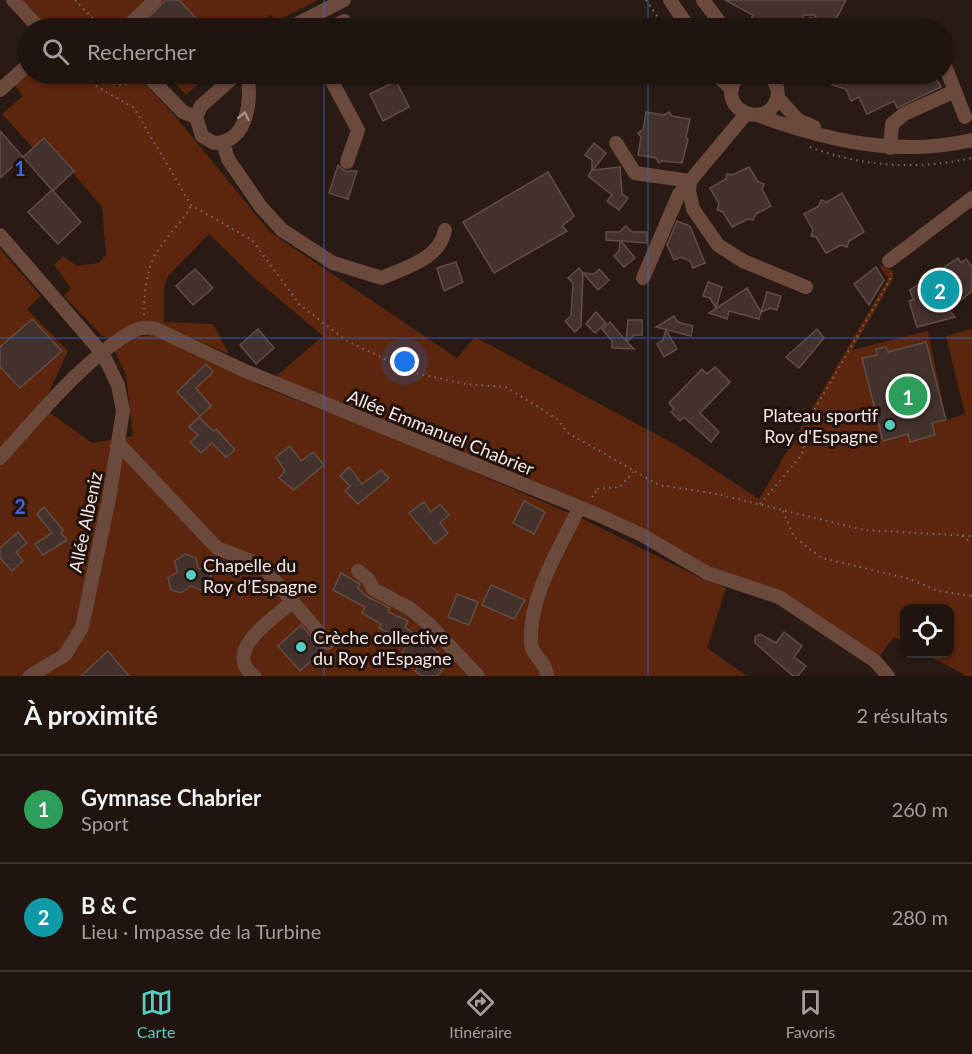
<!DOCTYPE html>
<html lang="fr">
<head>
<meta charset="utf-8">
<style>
  :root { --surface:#20140f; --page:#2d211d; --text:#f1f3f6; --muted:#a29e9e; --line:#3d332f; --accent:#56cec4 }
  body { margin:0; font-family:Lato,sans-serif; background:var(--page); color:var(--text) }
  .controls { position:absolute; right:18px; bottom:18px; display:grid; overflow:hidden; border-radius:12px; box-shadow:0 2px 4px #0004 }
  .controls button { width:54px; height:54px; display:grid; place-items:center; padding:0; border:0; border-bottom:2px solid var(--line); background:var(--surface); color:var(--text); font:30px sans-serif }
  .you { position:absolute; left:405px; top:362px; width:21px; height:21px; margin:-15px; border:4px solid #fff; border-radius:50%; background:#1a73e8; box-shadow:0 0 0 9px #1a73e833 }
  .badge { display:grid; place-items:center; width:39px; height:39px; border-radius:50%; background:var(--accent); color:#fff; font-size:20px; font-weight:700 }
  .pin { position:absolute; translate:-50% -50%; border:3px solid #fff; box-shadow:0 2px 6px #0006 }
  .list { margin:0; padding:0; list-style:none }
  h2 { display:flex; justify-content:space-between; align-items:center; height:78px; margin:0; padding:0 24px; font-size:26px }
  h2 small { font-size:20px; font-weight:400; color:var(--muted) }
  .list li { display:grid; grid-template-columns:39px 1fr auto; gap:18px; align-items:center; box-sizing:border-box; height:108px; padding:0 24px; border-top:2px solid var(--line) }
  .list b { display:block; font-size:22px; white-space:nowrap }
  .list p { margin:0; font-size:20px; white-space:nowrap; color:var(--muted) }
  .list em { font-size:20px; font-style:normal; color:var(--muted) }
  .icon { flex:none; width:33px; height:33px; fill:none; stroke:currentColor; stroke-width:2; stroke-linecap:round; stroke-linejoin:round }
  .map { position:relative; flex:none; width:972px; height:676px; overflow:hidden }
  .search { position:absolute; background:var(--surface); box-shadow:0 2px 4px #0004; left:18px; right:18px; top:18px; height:66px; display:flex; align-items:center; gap:15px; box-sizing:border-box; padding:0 21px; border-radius:33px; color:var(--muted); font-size:22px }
  .sheet { height:294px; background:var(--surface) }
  nav { display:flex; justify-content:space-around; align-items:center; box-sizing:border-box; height:84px; border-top:2px solid var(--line); background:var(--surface); font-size:16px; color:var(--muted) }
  nav a { display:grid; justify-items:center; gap:3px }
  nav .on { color:var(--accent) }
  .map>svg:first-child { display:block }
  .green { fill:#5b250e }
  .building { fill:#43312b; stroke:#604d46; stroke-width:1.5 }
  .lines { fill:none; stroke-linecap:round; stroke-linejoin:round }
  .path { stroke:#7a6c67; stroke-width:2; stroke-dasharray:1.5 4.5; stroke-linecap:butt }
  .minor { stroke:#6b4a3d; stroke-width:14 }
  .oneway { stroke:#a89188 }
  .grid { fill:none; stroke:#3d65da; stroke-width:1.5; stroke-opacity:0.55 }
  .poi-dot { fill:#56cec4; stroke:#20110c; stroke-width:2 }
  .labels { text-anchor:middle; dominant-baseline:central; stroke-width:6; stroke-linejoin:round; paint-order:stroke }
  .poi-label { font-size:18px; fill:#f3e8e4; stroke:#20110c; text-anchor:start }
  .street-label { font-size:18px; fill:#f3e8e4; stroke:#20110c }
  .grid-label { font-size:20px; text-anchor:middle; font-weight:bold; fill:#3d65da; stroke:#20110c; stroke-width:6; stroke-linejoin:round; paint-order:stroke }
</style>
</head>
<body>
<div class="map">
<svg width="972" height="676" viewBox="0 0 972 676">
  <rect width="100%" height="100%" fill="#2a1a14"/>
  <!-- green -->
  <g class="green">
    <polygon points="20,0 318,0 277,21 270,15 255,28 125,28 122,24 118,28 46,28"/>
    <polygon points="28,74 136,74 176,117 270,232 457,358 475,337 680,447 759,499 888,279 879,265 893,271 893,279 852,350 928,331 946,420 965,414 946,336 972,329 972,676 967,676 925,654 950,654 950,608 904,608 904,642 894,637 879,657 724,574 275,377 323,336 254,278 209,234 168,276 164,289 164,322 213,324 229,354 163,326 111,338 102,336 64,296 71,288 54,265 63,256 77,266 99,263 106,255 102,207 44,139 33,148 2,114 23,96 15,85"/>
    <polygon points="167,74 209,74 186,95"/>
    <polygon points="0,249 41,296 27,309 68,351 42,407 92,443 133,436 126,375 114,350 134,337 154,335 266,388 399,440 583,519 699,577 726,588 707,648 747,676 0,676"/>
  </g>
  <!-- building -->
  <g class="building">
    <polygon points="166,0 179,0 205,28 173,28 167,22 160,28 138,28"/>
    <polygon points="725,0 846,0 831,28 820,23 814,15 804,15 798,28 753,28 747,26 753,15"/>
    <polygon points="836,74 934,74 941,87 897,108 894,101 867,114 859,97 851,101 846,89 832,85"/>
    <polygon points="396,81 409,107 383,121 370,94"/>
    <polygon points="646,112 664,115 669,112 672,116 690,119 686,137 688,140 682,163 662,161 659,163 656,158 638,155 641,137 638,133 643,130"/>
    <polygon points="0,131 23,157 44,138 74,171 53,191 81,222 58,244 28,212 52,190 23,157 0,178"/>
    <polygon points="594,143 606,153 593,170 620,167 622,194 628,198 619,210 607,201 612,195 588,176 592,170 592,160 585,155"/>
    <polygon points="338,165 345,171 357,171 348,199 329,193"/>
    <polygon points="749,167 758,182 764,184 762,189 771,206 756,214 753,220 748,219 732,227 723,212 717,210 719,204 710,188 726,179 727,174 732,175"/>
    <polygon points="548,172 574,216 562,226 567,231 494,273 463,222"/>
    <polygon points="842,193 864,232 849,241 847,247 841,245 826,253 816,237 811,236 813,230 804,214 819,206 821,200 827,202"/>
    <polygon points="677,221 690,226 705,263 693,268 690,261 681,257 674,260 667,245"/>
    <polygon points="626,226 632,232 647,232 647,243 621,241 635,258 624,267 614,256 619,251 620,241 606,240 606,232 619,232"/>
    <polygon points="958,258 961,263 966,259 972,267 972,291 949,310 955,317 917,327 909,301 913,300 910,290"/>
    <polygon points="456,262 463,282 444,291 437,268"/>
    <polygon points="876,267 884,280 869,305 854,284"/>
    <polygon points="579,268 583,273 594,274 599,269 609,280 598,290 583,273 581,326 575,332 565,321 571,316 573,283 568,278"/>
    <polygon points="195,269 213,288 193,305 176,286"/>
    <polygon points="708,282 722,287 716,308 710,298 703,296"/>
    <polygon points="747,288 761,312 759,319 729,311 727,319 709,313"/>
    <polygon points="767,292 781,296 777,310 770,308 761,312"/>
    <polygon points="596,312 606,323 595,333 586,324"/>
    <polygon points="674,316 678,322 693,326 691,336 656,327"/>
    <polygon points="32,319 62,351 20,388 0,367 0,347"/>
    <polygon points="628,320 642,320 642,335 634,335 627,342 634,349 612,348 612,341 602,329 610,322 626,341"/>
    <polygon points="258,329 274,348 256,364 240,345"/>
    <polygon points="817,329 824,338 799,368 786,357"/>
    <polygon points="666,330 677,349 664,357 657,344 663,340"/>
    <polygon points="926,342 946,420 932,423 935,435 910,442 908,434 883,441 862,358 877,355 876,349 886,347 888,352"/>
    <polygon points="206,364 213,372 196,388 211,406 200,416 177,392"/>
    <polygon points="715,367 730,382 700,413 719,432 711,442 684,417 680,421 671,412 674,409 669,403 702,369 707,374"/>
    <polygon points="199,417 213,431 216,429 235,450 226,457 212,443 201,453 190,442 198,435 189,427"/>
    <polygon points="290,446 301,461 313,452 324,465 294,490 279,478 285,471 276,457"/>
    <polygon points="349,467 362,484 381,470 389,478 358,504 345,491 350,486 340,476"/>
    <polygon points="524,501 545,512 534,534 513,523"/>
    <polygon points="424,502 431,512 440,504 449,515 440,523 448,533 435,544 409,513"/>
    <polygon points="44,507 63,530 61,533 67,540 43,555 35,544 52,533 37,514"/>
    <polygon points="18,532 27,543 16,552 23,561 12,571 0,558 0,548"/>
    <polygon points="185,554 196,558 198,568 210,573 213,584 204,591 191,586 181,593 171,590 168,578 177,572 175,561"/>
    <polygon points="341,573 360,584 358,588 368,597 390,608 388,612 408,621 405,627 438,652 435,657 429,654 427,656 443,669 437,676 422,676 415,671 420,665 402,652 409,643 379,628 381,624 362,613 365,607 333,590"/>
    <polygon points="491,585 525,600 514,619 482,605"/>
    <polygon points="457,594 478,602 469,625 448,617"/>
    <polygon points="301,625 323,650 300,671 278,646"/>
    <polygon points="784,632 802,646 794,657 806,666 798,676 793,676 755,643 755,637 760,634 776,643"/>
    <polygon points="108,651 129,676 81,676"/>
  </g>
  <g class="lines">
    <!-- path -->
    <g class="path">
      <polyline points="75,0 102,28"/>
      <polyline points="646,0 665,28"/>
      <polyline points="75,74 134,108 191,205 252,240 300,305 347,341 415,373 465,384 506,387 557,419 568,433 659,485 717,494 864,530 972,536"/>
      <polyline points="85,74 117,85 137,83"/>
      <polyline points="695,74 704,80"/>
      <polyline points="345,80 359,74"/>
      <path d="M 810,147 C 862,167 918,170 972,158"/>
      <path d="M 144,315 C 144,296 146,272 155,255 C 165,237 181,224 191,206"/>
      <polyline points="592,497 596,493 595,489 620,487 633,472"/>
      <polyline points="760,504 801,456 804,449 802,431 890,280 891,273"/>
      <polyline points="783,511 794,537 822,558 910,579 938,591 972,596"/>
      <polyline points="962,536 972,543"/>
    </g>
    <!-- minor -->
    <g class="minor">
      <polyline points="13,0 39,28"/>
      <polyline points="670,0 689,28"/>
      <polyline points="703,0 724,28"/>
      <polyline points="126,28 155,0"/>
      <polyline points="289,28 344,0"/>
      <polyline points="330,28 344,21"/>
      <polyline points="810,28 811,24"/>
      <polyline points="944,63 965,117"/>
      <polyline points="146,74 183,112 196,117"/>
      <path d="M 237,74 L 201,106 L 196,117 L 202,136 L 214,143 C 248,143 252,100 247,74"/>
      <polyline points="328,74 358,130 347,162"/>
      <polyline points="715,74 732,89"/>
      <path d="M 742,74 C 717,92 739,124 768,112 C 781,100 781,86 768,74"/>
      <polyline points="0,90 28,65"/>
      <polyline points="778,98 798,120 814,127"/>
      <polyline points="746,114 690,181 689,191 693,209 718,245 743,261 806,287"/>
      <path d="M 760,116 C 829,141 899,157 972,140"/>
      <path d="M 223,143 L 228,159 L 261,207 L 282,230 L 333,263 L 382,278 C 406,267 440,259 445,230"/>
      <polyline points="616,143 635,173 690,181"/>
      <polyline points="890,148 892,124 904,114 955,91"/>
      <polyline points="0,235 103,354 118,385 123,411 109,499 82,627 65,655 30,676"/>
      <polyline points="889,261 972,198"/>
      <polyline points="643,278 679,194 690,181"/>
      <polyline points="119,444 217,548 251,561 264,568 328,643"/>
      <path d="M 0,458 C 37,417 85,358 133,331 C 141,327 148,327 156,329 L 243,370 L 596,514 L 642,535 L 707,573 L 779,597 L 875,661 L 888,676"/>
      <polyline points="358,571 368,579 373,589 409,608 430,625 478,676"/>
      <path d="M 254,676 C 221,651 274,618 292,602"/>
      <path d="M 547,676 C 547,663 532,656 531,644 C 528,596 560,549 579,508"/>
    </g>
  </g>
  <!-- one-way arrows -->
  <defs><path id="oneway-chevron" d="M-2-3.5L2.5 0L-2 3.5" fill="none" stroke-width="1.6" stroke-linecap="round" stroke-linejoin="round" transform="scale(1.5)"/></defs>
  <use class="oneway" href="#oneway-chevron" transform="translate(244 116) rotate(-79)"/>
  <!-- grid -->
  <path class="grid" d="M 324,0 L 324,28M 648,0 L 648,28M 324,74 L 324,676M 648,74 L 648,676M 0,338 L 972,338"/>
  <!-- markers -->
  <g class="poi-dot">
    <circle cx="890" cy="425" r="6"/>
    <circle cx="191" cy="575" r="6"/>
    <circle cx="301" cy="647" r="6"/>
  </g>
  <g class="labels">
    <!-- poi labels -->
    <g class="poi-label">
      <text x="878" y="415" text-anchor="end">Plateau sportif<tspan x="878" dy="21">Roy d'Espagne</tspan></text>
      <text x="203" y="565">Chapelle du<tspan x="203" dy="21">Roy d’Espagne</tspan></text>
      <text x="313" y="637">Crèche collective<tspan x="313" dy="21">du Roy d'Espagne</tspan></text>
    </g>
    <!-- street labels -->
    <g class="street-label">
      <text transform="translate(441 432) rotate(22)">Allée Emmanuel Chabrier</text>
      <text transform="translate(85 522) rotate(-78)">Allée Albeniz</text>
    </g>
  </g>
  <g class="grid-label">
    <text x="20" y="176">1</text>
    <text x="20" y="514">2</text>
  </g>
</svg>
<div class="controls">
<button><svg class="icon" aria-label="locate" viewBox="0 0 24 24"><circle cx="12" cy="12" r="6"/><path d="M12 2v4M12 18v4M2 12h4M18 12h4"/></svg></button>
</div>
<div class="you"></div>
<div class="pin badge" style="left:908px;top:396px;background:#2e9e5b">1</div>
<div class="pin badge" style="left:940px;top:290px;background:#0f9aa8">2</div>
<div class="search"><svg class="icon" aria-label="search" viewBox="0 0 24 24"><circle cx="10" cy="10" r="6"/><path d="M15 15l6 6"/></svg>Rechercher</div>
</div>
<section class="sheet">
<h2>À proximité<small>2 résultats</small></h2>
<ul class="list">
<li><span class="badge" style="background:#2e9e5b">1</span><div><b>Gymnase Chabrier</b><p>Sport</p></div><em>260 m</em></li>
<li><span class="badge" style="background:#0f9aa8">2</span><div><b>B &amp; C</b><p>Lieu · Impasse de la Turbine</p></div><em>280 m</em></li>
</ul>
</section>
<nav>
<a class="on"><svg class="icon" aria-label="map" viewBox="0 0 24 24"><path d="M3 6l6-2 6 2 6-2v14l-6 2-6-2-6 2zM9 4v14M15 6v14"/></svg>Carte</a>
<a><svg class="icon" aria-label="directions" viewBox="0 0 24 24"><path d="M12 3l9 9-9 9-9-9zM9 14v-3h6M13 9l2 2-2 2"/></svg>Itinéraire</a>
<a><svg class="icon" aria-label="saved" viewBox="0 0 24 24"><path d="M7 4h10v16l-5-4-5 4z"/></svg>Favoris</a>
</nav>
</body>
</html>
